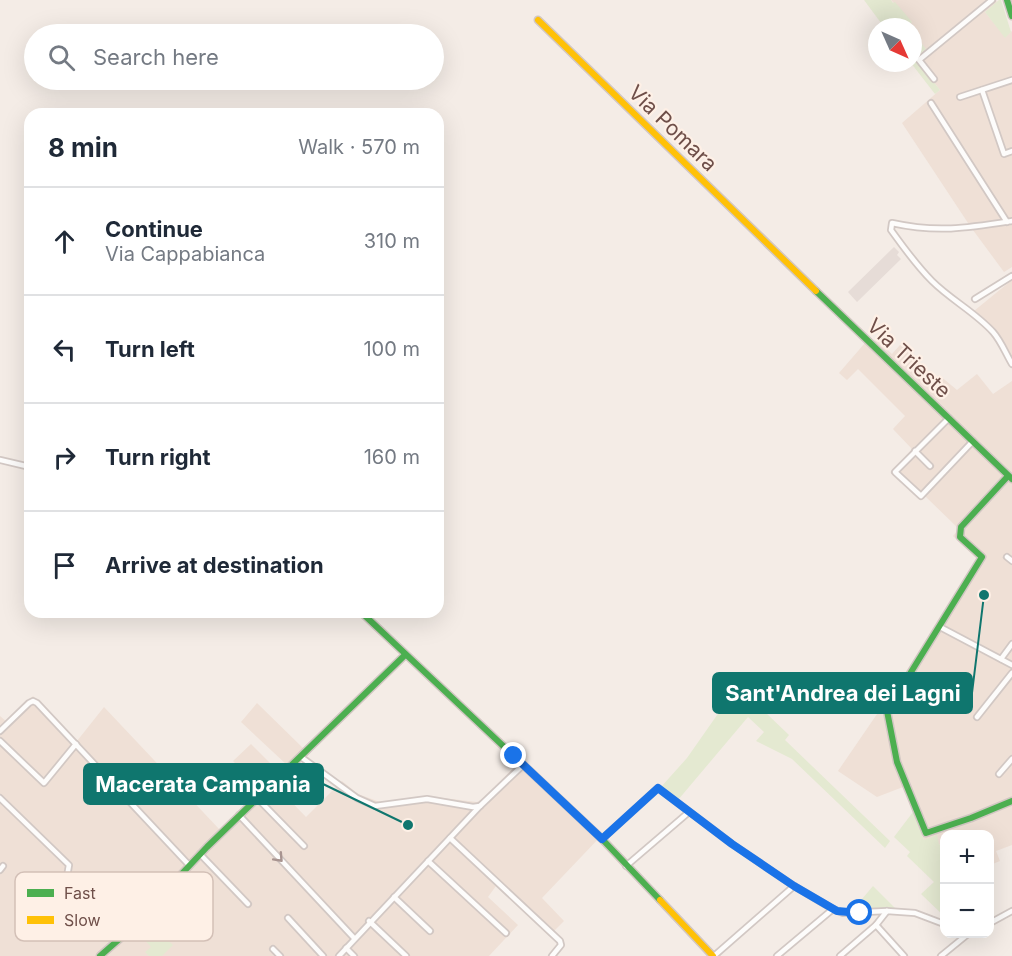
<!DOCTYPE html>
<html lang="en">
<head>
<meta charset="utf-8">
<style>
  :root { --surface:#fff; --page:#f6f6f7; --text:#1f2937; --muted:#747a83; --line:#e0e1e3 }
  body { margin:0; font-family:Inter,sans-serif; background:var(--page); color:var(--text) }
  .controls { position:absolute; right:18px; bottom:18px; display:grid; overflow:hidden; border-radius:12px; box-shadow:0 6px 24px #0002 }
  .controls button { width:54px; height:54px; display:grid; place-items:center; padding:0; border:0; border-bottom:2px solid var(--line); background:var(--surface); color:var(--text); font:30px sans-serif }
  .compass { position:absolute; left:868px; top:18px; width:54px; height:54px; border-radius:50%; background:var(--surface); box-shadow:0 6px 24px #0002; rotate:135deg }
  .stop { position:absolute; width:18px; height:18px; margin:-14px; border:4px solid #1a73e8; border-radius:50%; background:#fff }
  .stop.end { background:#1a73e8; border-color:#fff; box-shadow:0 2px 6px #0008 }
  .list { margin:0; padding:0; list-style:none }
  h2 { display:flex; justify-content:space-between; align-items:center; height:78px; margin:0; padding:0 24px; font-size:26px }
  h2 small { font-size:20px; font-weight:400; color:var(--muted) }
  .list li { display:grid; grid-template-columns:39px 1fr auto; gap:18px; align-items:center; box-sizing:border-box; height:108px; padding:0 24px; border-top:2px solid var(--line) }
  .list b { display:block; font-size:22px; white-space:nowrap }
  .list p { margin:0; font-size:20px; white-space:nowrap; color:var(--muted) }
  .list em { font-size:20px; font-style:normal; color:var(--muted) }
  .icon { flex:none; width:33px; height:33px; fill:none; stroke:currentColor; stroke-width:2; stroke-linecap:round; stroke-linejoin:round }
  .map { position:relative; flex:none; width:1012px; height:956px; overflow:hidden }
  .search { position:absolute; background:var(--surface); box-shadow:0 6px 24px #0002; left:24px; top:24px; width:420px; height:66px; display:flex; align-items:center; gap:15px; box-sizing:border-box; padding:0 21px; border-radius:33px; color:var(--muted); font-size:22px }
  .panel { position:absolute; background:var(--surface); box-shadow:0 6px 24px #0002; left:24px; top:108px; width:420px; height:510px; border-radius:18px }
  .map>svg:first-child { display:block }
  .residential { fill:#efe0d6 }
  .industrial { fill:#e6dcd7 }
  .green { fill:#e4e9d1 }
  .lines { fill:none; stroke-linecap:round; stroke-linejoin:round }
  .street-casing { stroke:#d2c8c4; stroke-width:8 }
  .fast-casing { stroke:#d2c7c3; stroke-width:9 }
  .slow-casing { stroke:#d2c7c3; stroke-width:9 }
  .street { stroke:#fdfcfb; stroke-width:4.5 }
  .fast { stroke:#4caf50; stroke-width:6 }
  .slow { stroke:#ffc107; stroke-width:6 }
  .oneway { stroke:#a89490 }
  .route { stroke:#1a73e8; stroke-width:8 }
  .labels { text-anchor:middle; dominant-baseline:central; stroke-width:4.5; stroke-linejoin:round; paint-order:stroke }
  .street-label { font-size:21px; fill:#6f4f49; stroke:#fef0e6 }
  .key { fill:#fef0e6; stroke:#d3c0b7; stroke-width:1.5 }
  .key-label { font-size:16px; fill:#6f4f49 }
  .leader { fill:none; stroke:#0f766e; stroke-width:2 }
  .callout-dot { fill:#0f766e; stroke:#fef0e6; stroke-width:2 }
  .callout { fill:#0f766e; stroke:#0f766e; stroke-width:2 }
  .callout-label { font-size:22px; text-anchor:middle; font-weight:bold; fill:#fff }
</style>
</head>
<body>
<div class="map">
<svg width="1012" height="956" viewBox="0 0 1012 956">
  <rect width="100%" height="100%" fill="#f4ece6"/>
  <!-- residential -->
  <g class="residential">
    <polygon points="891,0 996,0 997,2 985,12 1005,37 1012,31 1012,267 1004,272 970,226 902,123 940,90 915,58 926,49 913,33 913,27 907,26 912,22"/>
    <polygon points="1012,280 1012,357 996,331 974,311"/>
    <polygon points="877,340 892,354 900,345 935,378 939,375 957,390 977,374 993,394 1012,381 1012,845 996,851 1000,861 990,865 990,834 944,834 944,847 939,844 924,840 903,787 877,797 838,771 936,628 977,562 977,559 953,536 959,529 925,496 921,500 891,473 912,449 893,429 905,416 858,369 847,380 839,373 865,343"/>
    <polygon points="33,696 77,741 104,707 220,830 261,790 233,761 251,744 279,772 287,765 241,722 257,703 304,749 295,759 299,765 277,787 306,817 342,781 358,794 380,802 426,796 477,802 484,798 522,759 602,835 542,898 564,921 549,936 496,886 488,897 518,925 489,956 0,956 0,716 7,722"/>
  </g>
  <!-- industrial -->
  <polygon class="industrial" points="894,247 899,252 897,255 901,259 857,302 848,292"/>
  <!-- green -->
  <g class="green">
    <polygon points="864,0 891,0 893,3 895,2 912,22 908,27 884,27"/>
    <polygon points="999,0 1001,0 1011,32 1005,38 985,12"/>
    <polygon points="913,33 926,49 915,58 940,90 935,94 911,63 913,63"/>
    <polygon points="780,679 788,684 766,713 789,735 785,740 890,841 885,848 792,759 756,741 764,732 748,717 678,800 661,787 687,758 736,688 760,705"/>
    <polygon points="913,812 924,840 937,835 939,844 944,847 944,916 921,894 934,882 907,856 910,852 894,837"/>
    <polygon points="873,886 895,908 852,911"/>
    <polygon points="154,927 173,945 162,956 149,956 145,952 151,947 142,937"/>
  </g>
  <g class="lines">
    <!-- street casing -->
    <g class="street-casing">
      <g id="street">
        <polyline points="934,79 919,60 992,0"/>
        <polyline points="982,90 1004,154 1012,151"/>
        <polyline points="960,97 1012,80"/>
        <polyline points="931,103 1007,222"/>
        <path d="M 1012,221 C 967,228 937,233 892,223 L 891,230 C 904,248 916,265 932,281 C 951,300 975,312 993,332 C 1001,341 1006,354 1012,364"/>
        <polyline points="975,299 1012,276"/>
        <polyline points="949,418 895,472 921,496 973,441"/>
        <polyline points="915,451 930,466"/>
        <polyline points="0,460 30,467"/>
        <polyline points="1007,557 1012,561"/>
        <polyline points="940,627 1012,665"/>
        <polyline points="1001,659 1012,644"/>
        <polyline points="977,717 1012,673"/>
        <polyline points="0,731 29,703 33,701 37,703 189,865"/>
        <polyline points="0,741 44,783 76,744"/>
        <polyline points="301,757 357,798 375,806 427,799 473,807 480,806"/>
        <polyline points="999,774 1012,759"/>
        <polyline points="0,798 69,865 65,888 124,935"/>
        <polyline points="257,798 304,846"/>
        <polyline points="239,815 354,938"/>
        <polyline points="450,838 560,941 561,945 552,956"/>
        <polyline points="602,839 658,788 732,844 794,886 833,909 843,913 887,911 915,913 944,924"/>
        <polyline points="200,854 248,904"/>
        <polyline points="428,861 506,933"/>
        <polyline points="626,866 689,812"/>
        <polyline points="0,870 3,866"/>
        <polyline points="173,882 204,915"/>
        <polyline points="394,897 430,931"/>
        <polyline points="288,918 323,956"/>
        <polyline points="369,921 406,956"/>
        <polyline points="990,923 1012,911"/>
        <polyline points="876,925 904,956"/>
        <polyline points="346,948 354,956"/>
        <polyline points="273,949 280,956"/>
        <polyline points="339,956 480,806 523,765"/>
        <polyline points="714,956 794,886"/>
        <polyline points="777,956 833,909"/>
        <polyline points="840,956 876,925 887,911"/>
        <polyline points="941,956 968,934"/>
      </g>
    </g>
    <!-- fast casing -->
    <g class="fast-casing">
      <g id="fast">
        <polyline points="1007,0 1012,16"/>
        <polyline points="816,291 1012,479"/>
        <polyline points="1008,476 961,527 960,537 982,557 887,711 897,762 926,833 971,818 1012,801"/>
        <polyline points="361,612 602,839 660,900"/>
        <polyline points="100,956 124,935 207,847 405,655"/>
      </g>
    </g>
    <!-- slow casing -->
    <g class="slow-casing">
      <g id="slow">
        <polyline points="538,20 816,291"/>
        <polyline points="660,900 713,956"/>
      </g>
    </g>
    <!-- street -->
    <use href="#street" class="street"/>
    <!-- fast -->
    <use href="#fast" class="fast"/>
    <!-- slow -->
    <use href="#slow" class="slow"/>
  </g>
  <!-- one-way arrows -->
  <defs><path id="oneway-chevron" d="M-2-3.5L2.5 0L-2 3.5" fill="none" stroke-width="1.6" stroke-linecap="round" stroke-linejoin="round" transform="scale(1.5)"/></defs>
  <use class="oneway" href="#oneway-chevron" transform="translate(279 858) rotate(47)"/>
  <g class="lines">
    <!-- route -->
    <polyline class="route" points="514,756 602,839 658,788 732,844 794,886 837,911 860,913"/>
  </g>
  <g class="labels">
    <!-- street labels -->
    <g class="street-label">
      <text transform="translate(673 128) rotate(44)">Via Pomara</text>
      <text transform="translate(909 358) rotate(43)">Via Trieste</text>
    </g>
  </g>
  <!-- legend -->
  <rect x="15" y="872" width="198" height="69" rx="9" class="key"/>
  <rect x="27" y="889" width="27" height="8" fill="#4caf50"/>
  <rect x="27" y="916" width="27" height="8" fill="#ffc107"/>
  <g class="key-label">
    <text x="64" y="899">Fast</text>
    <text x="64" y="926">Slow</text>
  </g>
  <!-- callouts -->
  <path class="leader" d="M984 595L972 693M408 825L323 784"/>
  <g class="callout-dot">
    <circle cx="984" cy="595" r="6"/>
    <circle cx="408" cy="825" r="6"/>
  </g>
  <g class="callout">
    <rect x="713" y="673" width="259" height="40" rx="6"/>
    <rect x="84" y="764" width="239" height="40" rx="6"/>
  </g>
  <g class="callout-label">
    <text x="843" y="701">Sant'Andrea dei Lagni</text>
    <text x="203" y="792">Macerata Campania</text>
  </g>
</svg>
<div class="controls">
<button>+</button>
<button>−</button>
</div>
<svg class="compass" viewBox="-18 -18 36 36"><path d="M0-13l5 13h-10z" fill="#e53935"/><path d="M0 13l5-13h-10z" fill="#747a83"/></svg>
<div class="stop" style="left:860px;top:913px"></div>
<div class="stop end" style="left:514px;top:756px"></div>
<div class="search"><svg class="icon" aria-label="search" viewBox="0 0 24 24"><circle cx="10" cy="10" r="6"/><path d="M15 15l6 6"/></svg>Search here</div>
<section class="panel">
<h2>8 min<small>Walk · 570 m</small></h2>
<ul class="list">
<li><svg class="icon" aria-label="ahead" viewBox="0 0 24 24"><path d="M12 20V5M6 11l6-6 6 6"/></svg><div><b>Continue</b><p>Via Cappabianca</p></div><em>310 m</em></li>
<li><svg class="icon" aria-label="left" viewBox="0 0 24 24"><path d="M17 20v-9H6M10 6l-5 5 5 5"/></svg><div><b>Turn left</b></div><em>100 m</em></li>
<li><svg class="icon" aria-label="right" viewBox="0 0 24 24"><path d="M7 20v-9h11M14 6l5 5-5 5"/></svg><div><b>Turn right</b></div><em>160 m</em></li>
<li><svg class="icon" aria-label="arrive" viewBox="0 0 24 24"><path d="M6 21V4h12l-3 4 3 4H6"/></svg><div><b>Arrive at destination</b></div></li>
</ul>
</section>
</div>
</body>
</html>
